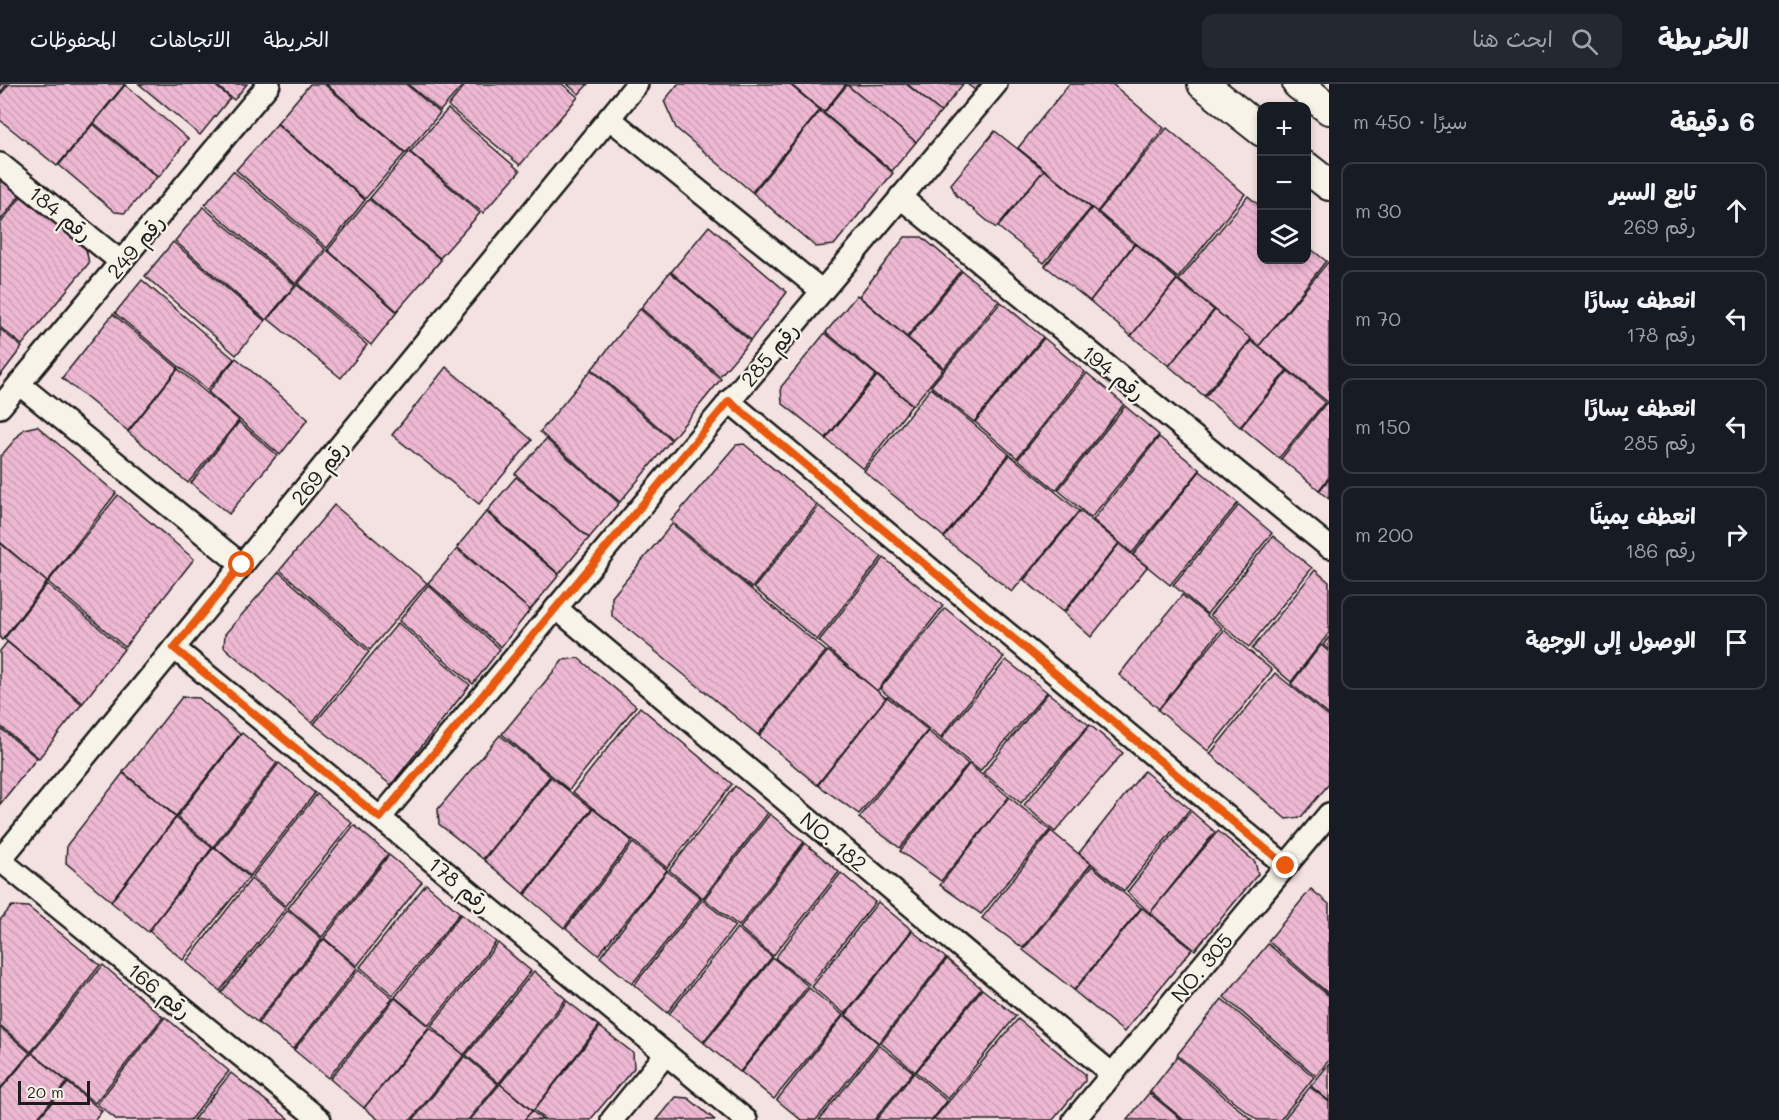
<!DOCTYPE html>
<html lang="ar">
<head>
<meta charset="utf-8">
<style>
  :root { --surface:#171b24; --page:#242831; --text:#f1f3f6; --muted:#9ea1a6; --line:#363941 }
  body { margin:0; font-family:Mali,"Playpen Sans Arabic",sans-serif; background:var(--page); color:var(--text); direction:rtl }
  .controls { position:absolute; right:18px; top:18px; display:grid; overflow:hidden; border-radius:12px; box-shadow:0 3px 9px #0003 }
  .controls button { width:54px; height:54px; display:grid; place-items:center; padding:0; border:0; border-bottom:2px solid var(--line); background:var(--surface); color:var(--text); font:30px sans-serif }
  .scale { position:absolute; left:18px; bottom:15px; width:72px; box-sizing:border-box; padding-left:6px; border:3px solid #1c1c1c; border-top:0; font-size:16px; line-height:21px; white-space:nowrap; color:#1c1c1c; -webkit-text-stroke:4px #f7f3e8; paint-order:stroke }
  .stop { position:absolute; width:18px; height:18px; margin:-14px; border:4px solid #ea580c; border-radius:50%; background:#fff }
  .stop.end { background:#ea580c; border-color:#fff; box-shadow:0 2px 6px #0008 }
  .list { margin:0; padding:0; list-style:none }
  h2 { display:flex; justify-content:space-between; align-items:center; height:78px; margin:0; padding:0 24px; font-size:26px }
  h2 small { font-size:20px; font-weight:400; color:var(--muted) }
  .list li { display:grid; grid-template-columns:39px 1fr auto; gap:18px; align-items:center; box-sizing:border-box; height:96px; margin:0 12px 12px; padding:0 12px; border:2px solid var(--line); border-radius:12px }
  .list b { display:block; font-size:22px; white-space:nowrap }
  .list p { margin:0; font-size:20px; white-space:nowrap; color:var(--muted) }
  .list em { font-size:20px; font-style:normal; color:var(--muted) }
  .icon { flex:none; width:33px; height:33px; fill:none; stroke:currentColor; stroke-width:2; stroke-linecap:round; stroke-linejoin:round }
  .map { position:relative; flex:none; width:1329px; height:1036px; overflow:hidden; direction:ltr }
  header { display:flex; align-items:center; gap:36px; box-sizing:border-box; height:84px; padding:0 30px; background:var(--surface); border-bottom:2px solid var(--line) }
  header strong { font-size:28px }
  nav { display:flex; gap:33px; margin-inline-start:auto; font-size:21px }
  .search { width:420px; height:54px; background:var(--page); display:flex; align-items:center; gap:15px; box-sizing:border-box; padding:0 21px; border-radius:12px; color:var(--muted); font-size:22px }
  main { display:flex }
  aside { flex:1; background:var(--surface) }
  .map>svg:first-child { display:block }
  .building { fill:url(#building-back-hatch); stroke:#1c1c1c; stroke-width:1.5 }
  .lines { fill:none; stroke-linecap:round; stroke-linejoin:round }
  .street-casing { stroke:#1c1c1c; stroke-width:26 }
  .secondary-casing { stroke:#1c1c1c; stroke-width:34 }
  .street { stroke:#f7f3e8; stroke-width:21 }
  .secondary { stroke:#f7f3e8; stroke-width:30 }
  .route { stroke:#ea580c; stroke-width:8 }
  .labels { text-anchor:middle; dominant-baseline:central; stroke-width:4.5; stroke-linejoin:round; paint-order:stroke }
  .street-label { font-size:21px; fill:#1c1c1c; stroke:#f7f3e8 }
</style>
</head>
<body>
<header>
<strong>الخريطة</strong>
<div class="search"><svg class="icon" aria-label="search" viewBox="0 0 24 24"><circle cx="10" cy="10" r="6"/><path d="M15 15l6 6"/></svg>ابحث هنا</div>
<nav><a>الخريطة</a><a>الاتجاهات</a><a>المحفوظات</a></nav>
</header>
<main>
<aside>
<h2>6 دقيقة<small>سيرًا · 450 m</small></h2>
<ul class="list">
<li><svg class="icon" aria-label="ahead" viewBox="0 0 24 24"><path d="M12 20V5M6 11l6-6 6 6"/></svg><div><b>تابع السير</b><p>رقم 269</p></div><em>30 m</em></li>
<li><svg class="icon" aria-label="left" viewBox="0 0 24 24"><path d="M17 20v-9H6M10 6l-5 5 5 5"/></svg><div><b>انعطف يسارًا</b><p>رقم 178</p></div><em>70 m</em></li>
<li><svg class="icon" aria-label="left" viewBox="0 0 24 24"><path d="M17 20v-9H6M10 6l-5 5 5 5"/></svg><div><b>انعطف يسارًا</b><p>رقم 285</p></div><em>150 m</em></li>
<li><svg class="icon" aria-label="right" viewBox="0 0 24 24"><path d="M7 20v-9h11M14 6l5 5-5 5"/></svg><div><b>انعطف يمينًا</b><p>رقم 186</p></div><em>200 m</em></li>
<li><svg class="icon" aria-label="arrive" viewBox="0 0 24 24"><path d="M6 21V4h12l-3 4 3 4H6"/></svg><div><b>الوصول إلى الوجهة</b></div></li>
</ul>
</aside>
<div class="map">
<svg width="1329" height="1036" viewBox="0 0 1329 1036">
  <defs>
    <pattern id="building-back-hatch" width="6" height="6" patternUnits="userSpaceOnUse" patternTransform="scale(1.5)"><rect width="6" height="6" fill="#eeb8d3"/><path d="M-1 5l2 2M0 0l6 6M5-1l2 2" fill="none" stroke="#cc9eb5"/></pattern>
  </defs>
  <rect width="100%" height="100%" fill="#f4e1e2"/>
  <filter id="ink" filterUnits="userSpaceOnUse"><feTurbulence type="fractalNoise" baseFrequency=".0167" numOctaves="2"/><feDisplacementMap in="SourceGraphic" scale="12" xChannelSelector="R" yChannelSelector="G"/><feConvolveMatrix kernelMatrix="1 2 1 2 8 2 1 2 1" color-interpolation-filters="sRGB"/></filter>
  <g filter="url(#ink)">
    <!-- building -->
    <g class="building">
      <polygon points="0,0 7,0 0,9"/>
      <polygon points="9,0 125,0 57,82 0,36 0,11"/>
      <polygon points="139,0 213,0 230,14 200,51"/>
      <polygon points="215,0 247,0 234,16"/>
      <polygon points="310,0 324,0 405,69 365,115 277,39"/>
      <polygon points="326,0 406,0 440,29 406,69"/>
      <polygon points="408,0 464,0 440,27"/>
      <polygon points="466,0 562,0 578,13 520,81 448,22"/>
      <polygon points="567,0 588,0 579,10"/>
      <polygon points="678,0 789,0 820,26 752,108 676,44 664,17"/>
      <polygon points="790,0 846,0 824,28"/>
      <polygon points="906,0 941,28 916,58 847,1"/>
      <polygon points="907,0 963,0 941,28"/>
      <polygon points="967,0 986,0 979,9"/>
      <polygon points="1069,0 1112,0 1164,44 1097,128 1018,64"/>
      <polygon points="125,1 188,55 159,93 94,39"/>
      <polygon points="847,1 916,58 892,87 824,29"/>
      <polygon points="448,25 520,87 483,129 410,68"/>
      <polygon points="820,27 893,89 834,161 816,163 753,109"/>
      <polygon points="93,40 157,93 125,129 115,128 59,81"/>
      <polygon points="277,40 365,116 327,164 236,86"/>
      <polygon points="1167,44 1245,110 1178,194 1098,128"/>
      <polygon points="995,47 1044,86 996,144 956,111 951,100"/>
      <polygon points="409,68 480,129 440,174 370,114"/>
      <polygon points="1044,86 1091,124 1044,179 998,143"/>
      <polygon points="233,87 325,165 296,200 205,121"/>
      <polygon points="0,94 20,111 0,137"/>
      <polygon points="23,110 85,160 89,179 22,261 0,243 0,140"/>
      <polygon points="1248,112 1262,124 1262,176 1306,176 1306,161 1326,177 1259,262 1179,196"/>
      <polygon points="369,115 441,176 397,227 328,166"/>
      <polygon points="203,123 295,201 266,236 175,157"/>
      <polygon points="1092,124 1134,160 1090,217 1045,182"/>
      <polygon points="709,142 787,208 751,256 671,188"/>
      <polygon points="905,153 922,153 961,186 907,253 859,212"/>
      <polygon points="173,158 265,237 236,271 145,192"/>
      <polygon points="1135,160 1177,195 1131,252 1090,217"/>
      <polygon points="327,166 397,228 371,261 298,200"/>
      <polygon points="1328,178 1329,179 1329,319 1259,262"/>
      <polygon points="962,187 999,217 944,284 908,254"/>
      <polygon points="670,188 750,257 720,292 641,224"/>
      <polygon points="142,196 234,275 207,306 115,229"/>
      <polygon points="1177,196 1214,226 1169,282 1131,252"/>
      <polygon points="297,201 367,261 341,294 268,235"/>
      <polygon points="857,211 943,285 913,321 826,248"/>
      <polygon points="1001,218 1043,253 974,338 931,302"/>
      <polygon points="640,225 721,295 672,355 592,285"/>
      <polygon points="1215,226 1251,255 1204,312 1169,282"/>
      <polygon points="113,230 178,284 128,347 62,294"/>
      <polygon points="0,245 22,263 0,292"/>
      <polygon points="825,249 876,291 826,354 782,319 781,303"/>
      <polygon points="1044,254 1085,288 1017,374 975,338"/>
      <polygon points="1251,257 1287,286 1240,343 1205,313"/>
      <polygon points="236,274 308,335 280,371 208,308"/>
      <polygon points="446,283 532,356 479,420 392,351"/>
      <polygon points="178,285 239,336 188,399 128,348"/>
      <polygon points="591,286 671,356 620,418 540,348"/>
      <polygon points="1288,287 1325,318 1279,374 1241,343"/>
      <polygon points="1087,289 1124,320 1056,406 1018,375"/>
      <polygon points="877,292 912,321 863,385 826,355"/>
      <polygon points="931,304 1009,370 944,453 864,387"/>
      <polygon points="1326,319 1329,321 1329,393 1319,406 1281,375"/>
      <polygon points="1125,322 1159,351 1091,434 1058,406"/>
      <polygon points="239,338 277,371 229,430 191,399"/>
      <polygon points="37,342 116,409 47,498 0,458 0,373 24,345"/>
      <polygon points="1159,353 1200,386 1132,469 1093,436"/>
      <polygon points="546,355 619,419 589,454 515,390"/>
      <polygon points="744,360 817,421 752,504 671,437 736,361"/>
      <polygon points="1010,371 1079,427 1012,508 944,454"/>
      <polygon points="1200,387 1238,419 1170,501 1133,471"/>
      <polygon points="516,393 589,454 559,490 487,427"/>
      <polygon points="1329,395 1329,415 1319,407"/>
      <polygon points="118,411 194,475 125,563 48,498"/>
      <polygon points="334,421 427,499 370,566 280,486"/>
      <polygon points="1239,421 1272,449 1207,530 1173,501"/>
      <polygon points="819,422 882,473 817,556 754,504"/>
      <polygon points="1080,427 1119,459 1063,528 1024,496"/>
      <polygon points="486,428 559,491 530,526 457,463"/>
      <polygon points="672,440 826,567 758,651 612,532 612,513"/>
      <polygon points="1273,452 1312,484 1249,563 1210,531"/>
      <polygon points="0,459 47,498 2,556 0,554"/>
      <polygon points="1119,460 1147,483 1091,553 1064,529"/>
      <polygon points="457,465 530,526 501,563 428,499"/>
      <polygon points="884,474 943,522 877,607 819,557"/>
      <polygon points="1315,486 1329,498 1329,549 1291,598 1252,565"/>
      <polygon points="279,488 369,568 312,639 224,563 225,550"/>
      <polygon points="47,500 124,565 83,619 4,555"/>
      <polygon points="428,501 500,565 473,600 399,537"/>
      <polygon points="1182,511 1222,544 1159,625 1119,591"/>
      <polygon points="945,524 1004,573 940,654 880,605"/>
      <polygon points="398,539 470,601 391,701 314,640"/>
      <polygon points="1224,546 1272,586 1208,667 1158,626"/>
      <polygon points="1329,553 1329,566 1323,561"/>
      <polygon points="7,558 82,620 39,674 0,642 0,567"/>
      <polygon points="1321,561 1329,568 1329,631 1291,600"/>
      <polygon points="828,567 886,614 817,701 759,652"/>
      <polygon points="578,574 636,622 569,706 502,650 563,576"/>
      <polygon points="1006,576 1047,608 980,687 941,655"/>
      <polygon points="1275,589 1329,633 1329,700 1301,733 1286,735 1210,670"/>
      <polygon points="1048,609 1089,641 1021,719 983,689"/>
      <polygon points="182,613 199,614 240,650 176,732 123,688"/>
      <polygon points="887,613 928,646 859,730 818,701"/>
      <polygon points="640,623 732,700 667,784 573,708"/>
      <polygon points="1090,641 1123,669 1055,748 1024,721"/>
      <polygon points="0,644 37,674 0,720"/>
      <polygon points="928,647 968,680 900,764 859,734"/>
      <polygon points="242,649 277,679 213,763 177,733"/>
      <polygon points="500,651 550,692 483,775 439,740 438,725"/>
      <polygon points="279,679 315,709 250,792 215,763"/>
      <polygon points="969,680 1009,713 941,797 900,767"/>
      <polygon points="1144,687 1190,725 1124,807 1079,769"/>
      <polygon points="123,689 176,733 111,817 66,779 67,761"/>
      <polygon points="551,693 592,725 524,810 484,776"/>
      <polygon points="735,702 768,729 703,814 669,786"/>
      <polygon points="317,710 352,739 286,822 252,793"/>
      <polygon points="1009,713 1050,746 981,830 940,801"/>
      <polygon points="593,725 632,757 564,844 525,811"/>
      <polygon points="1191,727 1215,748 1150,829 1127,808"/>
      <polygon points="770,730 804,758 739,842 704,815"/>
      <polygon points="176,734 212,764 148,848 111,818"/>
      <polygon points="354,741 388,770 322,853 288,824"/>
      <polygon points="1051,747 1091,780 1023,864 982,834"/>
      <polygon points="1218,747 1255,778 1258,790 1195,866 1150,829"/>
      <polygon points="633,759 667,786 598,871 566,844"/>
      <polygon points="805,759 839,788 773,872 740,844"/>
      <polygon points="214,763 249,793 183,876 149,847"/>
      <polygon points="389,771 422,798 357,882 324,854"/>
      <polygon points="1092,782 1141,824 1074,906 1023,866"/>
      <polygon points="667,787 701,814 632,900 600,873"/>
      <polygon points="841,789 875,818 810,901 775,874"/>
      <polygon points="251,795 286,824 220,907 186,878"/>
      <polygon points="426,800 460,829 393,911 360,883"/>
      <polygon points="1311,805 1329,820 1329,910 1268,857"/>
      <polygon points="702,816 735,842 667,929 634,901"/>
      <polygon points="878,818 912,846 845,930 812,903"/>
      <polygon points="12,822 28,823 100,881 31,968 0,941 0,836"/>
      <polygon points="1142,824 1192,865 1124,948 1074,907"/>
      <polygon points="288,826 322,855 257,938 221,909"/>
      <polygon points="461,830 496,858 429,941 395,913"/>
      <polygon points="737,844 772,873 703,958 669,930"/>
      <polygon points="912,847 946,874 879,959 846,931"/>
      <polygon points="324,855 357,884 293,965 258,939"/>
      <polygon points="498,859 531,887 464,971 431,942"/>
      <polygon points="1268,860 1329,912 1329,976 1316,992 1224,913"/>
      <polygon points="773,874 808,902 740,988 704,959"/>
      <polygon points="947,875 981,904 915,988 881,959"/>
      <polygon points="103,881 163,933 95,1019 32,969"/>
      <polygon points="359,885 393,914 328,994 294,966"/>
      <polygon points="534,887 566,915 499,999 466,971"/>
      <polygon points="809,904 843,931 774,1015 741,988"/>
      <polygon points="982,905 1016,932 948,1015 916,988"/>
      <polygon points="395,914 429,943 364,1024 330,995"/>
      <polygon points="1222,915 1314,993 1280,1036 1257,1036 1177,971"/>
      <polygon points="567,917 599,942 533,1027 500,1000"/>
      <polygon points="844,931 878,959 816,1036 801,1036 777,1016"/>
      <polygon points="165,933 229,987 190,1036 117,1036 97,1020"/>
      <polygon points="1018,935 1085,990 1085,997 1053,1036 933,1036"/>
      <polygon points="0,943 30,969 0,1005"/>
      <polygon points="600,943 633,969 634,984 590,1036 546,1036 534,1026"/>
      <polygon points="430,944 464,971 411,1036 379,1036 364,1024"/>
      <polygon points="879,961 913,988 874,1036 819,1036"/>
      <polygon points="32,969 67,998 36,1036 0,1036 0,1006"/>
      <polygon points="465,972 498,1000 468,1036 413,1036"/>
      <polygon points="1177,973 1252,1036 1184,1036 1150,1008"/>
      <polygon points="1329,980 1329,1017 1311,1002"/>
      <polygon points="231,989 290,1036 193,1036"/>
      <polygon points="914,989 947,1017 932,1036 876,1036"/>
      <polygon points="68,999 102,1027 95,1036 37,1036"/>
      <polygon points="500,1000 532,1027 524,1036 470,1036"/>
      <polygon points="1310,1003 1329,1018 1329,1036 1283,1036"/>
      <polygon points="1149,1009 1182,1036 1127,1036"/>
      <polygon points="676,1013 688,1014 715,1036 657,1036"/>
      <polygon points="532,1027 543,1036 524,1036"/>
    </g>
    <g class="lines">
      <!-- street casing -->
      <g class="street-casing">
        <g id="street">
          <polyline points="609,34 822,207"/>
          <polyline points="0,80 121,178"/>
          <polyline points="900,113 1329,463"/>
          <polyline points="19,300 242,481"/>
          <polyline points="729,317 1286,782"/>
          <polyline points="0,323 269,0"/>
          <polyline points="556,524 1112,990"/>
          <polyline points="174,564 746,1036"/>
          <polyline points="380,734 996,0"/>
          <polyline points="0,776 637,0"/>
          <polyline points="0,776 320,1036"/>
          <polyline points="612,1036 666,970"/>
          <polyline points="1074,1036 1329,730"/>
        </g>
      </g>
      <!-- secondary casing -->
      <g class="secondary-casing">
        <g id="secondary">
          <polyline points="1203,0 1262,47"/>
          <polyline points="1298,0 1329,25"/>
          <polyline points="1306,83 1329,101"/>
        </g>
      </g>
      <!-- street -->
      <use href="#street" class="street"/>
      <!-- secondary -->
      <use href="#secondary" class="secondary"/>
    </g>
  </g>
  <g class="lines" filter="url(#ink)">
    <!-- route -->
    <polyline class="route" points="242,481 174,564 380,734 729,317 1286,782"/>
  </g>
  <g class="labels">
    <!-- street labels -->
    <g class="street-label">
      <text transform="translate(61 129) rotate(39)">رقم 184</text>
      <text transform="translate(135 162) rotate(-50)">رقم 249</text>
      <text transform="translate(769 270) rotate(-50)">رقم 285</text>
      <text transform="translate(1114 288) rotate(39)">رقم 194</text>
      <text transform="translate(319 388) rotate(-51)">رقم 269</text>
      <text transform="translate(834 757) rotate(40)">NO. 182</text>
      <text transform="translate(460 800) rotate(40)">رقم 178</text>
      <text transform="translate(1201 883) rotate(-50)">NO. 305</text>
      <text transform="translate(160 906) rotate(39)">رقم 166</text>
    </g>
  </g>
</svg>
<div class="controls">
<button>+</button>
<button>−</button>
<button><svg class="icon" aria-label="layers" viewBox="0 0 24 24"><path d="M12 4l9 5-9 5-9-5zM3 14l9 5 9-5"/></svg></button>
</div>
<div class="scale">20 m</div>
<div class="stop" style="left:242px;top:481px"></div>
<div class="stop end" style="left:1286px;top:782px"></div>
</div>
</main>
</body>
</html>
